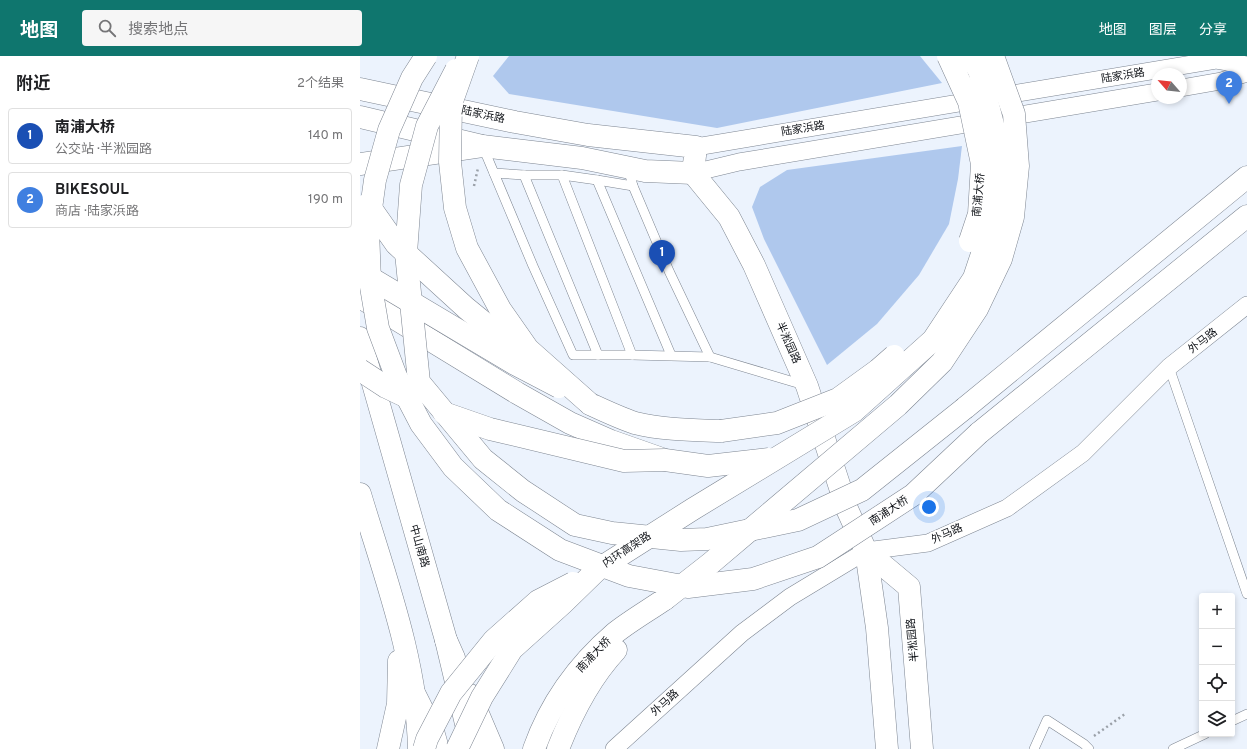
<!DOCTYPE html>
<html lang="zh">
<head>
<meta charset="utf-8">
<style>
  :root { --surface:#fff; --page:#f6f6f6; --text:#202124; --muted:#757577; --line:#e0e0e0; --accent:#0f766e }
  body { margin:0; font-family:Overpass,"Noto Sans SC",sans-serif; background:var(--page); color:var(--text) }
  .controls { position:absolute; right:12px; bottom:12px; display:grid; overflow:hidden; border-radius:4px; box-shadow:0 2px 6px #0003 }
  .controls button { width:36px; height:36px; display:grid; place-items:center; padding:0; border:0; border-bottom:1px solid var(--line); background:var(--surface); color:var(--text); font:20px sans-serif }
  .compass { position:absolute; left:791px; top:12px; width:36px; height:36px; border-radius:50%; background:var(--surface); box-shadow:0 2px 6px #0003; rotate:298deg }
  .you { position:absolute; left:569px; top:451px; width:14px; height:14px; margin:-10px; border:3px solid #fff; border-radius:50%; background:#1a73e8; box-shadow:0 0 0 6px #1a73e833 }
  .badge { display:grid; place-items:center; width:26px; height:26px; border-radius:50%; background:var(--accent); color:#fff; font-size:13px; font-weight:700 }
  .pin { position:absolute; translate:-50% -33px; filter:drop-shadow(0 1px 2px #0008) }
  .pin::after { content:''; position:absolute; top:21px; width:14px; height:12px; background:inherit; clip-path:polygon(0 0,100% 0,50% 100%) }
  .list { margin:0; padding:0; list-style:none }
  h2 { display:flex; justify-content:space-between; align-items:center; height:52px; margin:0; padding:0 16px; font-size:17px }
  h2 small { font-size:13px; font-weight:400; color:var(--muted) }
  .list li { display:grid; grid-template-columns:26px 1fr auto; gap:12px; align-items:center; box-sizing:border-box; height:56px; margin:0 8px 8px; padding:0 8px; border:1px solid var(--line); border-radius:4px }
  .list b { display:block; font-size:15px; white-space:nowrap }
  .list p { margin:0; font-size:13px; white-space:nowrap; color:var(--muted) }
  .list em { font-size:13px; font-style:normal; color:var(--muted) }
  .icon { flex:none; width:22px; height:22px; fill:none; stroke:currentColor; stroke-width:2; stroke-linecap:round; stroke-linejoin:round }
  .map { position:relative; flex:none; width:887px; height:693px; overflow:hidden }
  header { display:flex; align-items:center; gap:24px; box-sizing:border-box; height:56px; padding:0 20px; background:var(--accent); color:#fff }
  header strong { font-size:19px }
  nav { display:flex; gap:22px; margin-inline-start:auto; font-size:14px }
  .search { width:280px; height:36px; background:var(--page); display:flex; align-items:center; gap:10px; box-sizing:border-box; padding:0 14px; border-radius:4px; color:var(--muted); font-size:15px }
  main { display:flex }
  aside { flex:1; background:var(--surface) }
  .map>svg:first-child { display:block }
  .green { fill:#afc8ed }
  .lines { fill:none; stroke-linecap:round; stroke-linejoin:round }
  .service-casing { stroke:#7d8591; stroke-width:10 }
  .minor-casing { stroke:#7d8591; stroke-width:18 }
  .secondary-casing { stroke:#7d8591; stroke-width:23 }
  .primary-casing { stroke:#7d8591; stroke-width:23 }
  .trunk-casing { stroke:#7d8591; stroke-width:23 }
  .path { stroke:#9ba1a9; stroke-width:2.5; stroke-dasharray:2 3; stroke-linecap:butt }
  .service { stroke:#fff; stroke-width:9 }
  .minor { stroke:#fff; stroke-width:17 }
  .secondary { stroke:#fff; stroke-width:22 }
  .primary { stroke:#fff; stroke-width:22 }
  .trunk { stroke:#fff; stroke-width:22 }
  .trunk-bridge-casing { stroke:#7d8591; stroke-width:23; stroke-linecap:butt }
  .trunk-bridge { stroke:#fff; stroke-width:22 }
  .labels { text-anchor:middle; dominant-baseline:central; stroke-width:4; stroke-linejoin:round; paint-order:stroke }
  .street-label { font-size:11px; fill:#12151a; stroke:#fff }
</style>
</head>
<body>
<header>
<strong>地图</strong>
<div class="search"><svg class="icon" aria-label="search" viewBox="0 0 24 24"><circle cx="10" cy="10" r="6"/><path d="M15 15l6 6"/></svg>搜索地点</div>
<nav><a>地图</a><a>图层</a><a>分享</a></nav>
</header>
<main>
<aside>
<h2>附近<small>2个结果</small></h2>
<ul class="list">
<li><span class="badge" style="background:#1a4fb4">1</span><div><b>南浦大桥</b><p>公交站 · 半淞园路</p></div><em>140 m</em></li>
<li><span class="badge" style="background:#3f7fe0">2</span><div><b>BIKESOUL</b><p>商店 · 陆家浜路</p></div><em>190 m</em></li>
</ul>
</aside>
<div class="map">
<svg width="887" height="693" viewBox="0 0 887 693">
  <rect width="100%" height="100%" fill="#ecf3fd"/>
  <!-- green -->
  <g class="green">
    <polygon points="149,0 560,0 582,27 357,72 149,38 133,20"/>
    <polygon points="602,90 598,123 589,168 559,219 517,268 467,309 404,183 392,151 400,131 427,114"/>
  </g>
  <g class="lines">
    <!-- service casing -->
    <g class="service-casing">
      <g id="service">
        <polyline points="123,91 173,210 213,299 272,299 350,301 444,329"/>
        <polyline points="268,112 273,130 309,215 350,301"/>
        <polyline points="134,117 164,119 202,119 237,124 273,130"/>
        <polyline points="164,119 238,299"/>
        <polyline points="202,119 272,299"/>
        <polyline points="237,124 311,299"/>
        <polyline points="809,311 887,538"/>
        <polyline points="872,665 887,658"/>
        <polyline points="674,693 687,664 724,688 729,693"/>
        <polyline points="813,693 845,678"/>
      </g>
    </g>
    <!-- minor casing -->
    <g class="minor-casing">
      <g id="minor">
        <polyline points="821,32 861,25 887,17"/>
        <polyline points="336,91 856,4 887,9"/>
        <polyline points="333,117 379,106 797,36"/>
        <polyline points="254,693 382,577 430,541 506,495 568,487 647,452 723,397 809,311 887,249"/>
      </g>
    </g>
    <!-- secondary casing -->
    <g class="secondary-casing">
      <g id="secondary">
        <polyline points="0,33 155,66 228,79 336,91 333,117 369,161 394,209 447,330 487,453 506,495 517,572 527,693"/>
        <polyline points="0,61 122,90 222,102 285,115 333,117"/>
        <polyline points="506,495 549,531 562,693"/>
      </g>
    </g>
    <!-- primary casing -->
    <g class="primary-casing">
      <g id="primary">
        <polyline points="0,108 122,90"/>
        <polyline points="0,282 86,584 94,602"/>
        <path d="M 0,438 C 25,521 57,605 59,693"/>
        <polyline points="110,639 133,693"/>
        <polyline points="28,693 38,648 39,605"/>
      </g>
    </g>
    <!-- trunk casing -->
    <g class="trunk-casing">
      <g id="trunk">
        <polyline points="0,241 157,337 210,367 251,385 305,404"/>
        <path d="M 230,348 C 245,355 260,362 275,367 C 303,374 333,374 361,375"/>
        <polyline points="605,352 887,121"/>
        <polyline points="619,377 887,160"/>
        <polyline points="86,584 112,693"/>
        <polyline points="55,639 73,675 78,693"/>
        <path d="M 174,693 C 190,648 219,608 255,577 C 270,565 289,554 305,543"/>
        <path d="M 198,693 C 212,657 230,622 256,594"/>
      </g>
    </g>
    <!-- path -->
    <g class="path">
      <polyline points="114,130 118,112"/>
      <polyline points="734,680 765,658"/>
    </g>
    <!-- service -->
    <use href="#service" class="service"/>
    <!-- minor -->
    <use href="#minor" class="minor"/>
    <!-- secondary -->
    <use href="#secondary" class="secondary"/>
    <!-- primary -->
    <use href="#primary" class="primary"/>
    <!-- trunk -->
    <use href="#trunk" class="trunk"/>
    <!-- trunk-bridge casing -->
    <g class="trunk-bridge-casing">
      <g id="trunk-bridge">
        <polyline points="66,0 52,22 29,74 15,124 8,174 10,225 18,272 36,320 61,368 93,411 138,454 200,494 269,520 328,531 393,523 458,501 553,439 619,377"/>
        <polyline points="108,0 91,48 90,106 95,152 107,192 140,253 168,293 230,348"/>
        <polyline points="588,0 609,46 622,108 619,158 610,185"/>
        <polyline points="96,14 67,70 51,129 46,197 59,326 123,403 163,435 215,469 252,477 321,484 347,483 438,464 502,434 605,352"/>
        <polyline points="8,148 36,188 106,252 166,301"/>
        <polyline points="2,217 155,308 199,331"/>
        <polyline points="0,314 26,331 51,343"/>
        <polyline points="84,357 130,373 264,405 305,404 348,410 409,403"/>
        <polyline points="361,375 417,367 478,343 518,314 534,300"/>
        <polyline points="305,543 351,507 538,349 582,306 617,253 641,203 653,161 658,110 654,58 633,0"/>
        <polyline points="64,693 67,683 91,637 134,584 178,545 213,527"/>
        <polyline points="97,693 122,641 152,593 202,548 237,514 333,453 494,355 573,284 614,222 638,150 639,92 619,14 609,0"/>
      </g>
    </g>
    <!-- trunk-bridge -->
    <use href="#trunk-bridge" class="trunk-bridge"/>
  </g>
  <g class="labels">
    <!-- street labels -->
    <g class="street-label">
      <text transform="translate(763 20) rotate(-9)">陆家浜路</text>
      <text transform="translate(123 59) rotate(12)">陆家浜路</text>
      <text transform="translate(443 73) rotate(-9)">陆家浜路</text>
      <text transform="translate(619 139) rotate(-85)">南浦大桥</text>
      <text transform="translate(843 285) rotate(-38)">外马路</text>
      <text transform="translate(428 287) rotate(66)">半淞园路</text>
      <text transform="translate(529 455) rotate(-33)">南浦大桥</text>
      <text transform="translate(587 478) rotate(-24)">外马路</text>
      <text transform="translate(59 490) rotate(74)">中山南路</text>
      <text transform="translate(267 494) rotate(-33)">内环高架路</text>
      <text transform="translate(553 584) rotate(-95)">半淞园路</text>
      <text transform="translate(234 599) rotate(-46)">南浦大桥</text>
      <text transform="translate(305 647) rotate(-42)">外马路</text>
    </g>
  </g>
</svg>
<div class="controls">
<button>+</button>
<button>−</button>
<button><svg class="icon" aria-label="locate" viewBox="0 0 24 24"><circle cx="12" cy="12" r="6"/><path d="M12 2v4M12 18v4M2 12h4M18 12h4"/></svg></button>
<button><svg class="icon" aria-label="layers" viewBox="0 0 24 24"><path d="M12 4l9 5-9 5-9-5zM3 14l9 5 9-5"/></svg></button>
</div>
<svg class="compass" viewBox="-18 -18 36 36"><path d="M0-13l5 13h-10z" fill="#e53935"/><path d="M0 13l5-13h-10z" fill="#757577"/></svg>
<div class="you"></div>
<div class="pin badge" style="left:302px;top:217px;background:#1a4fb4">1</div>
<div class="pin badge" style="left:869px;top:48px;background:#3f7fe0">2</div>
</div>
</main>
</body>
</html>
